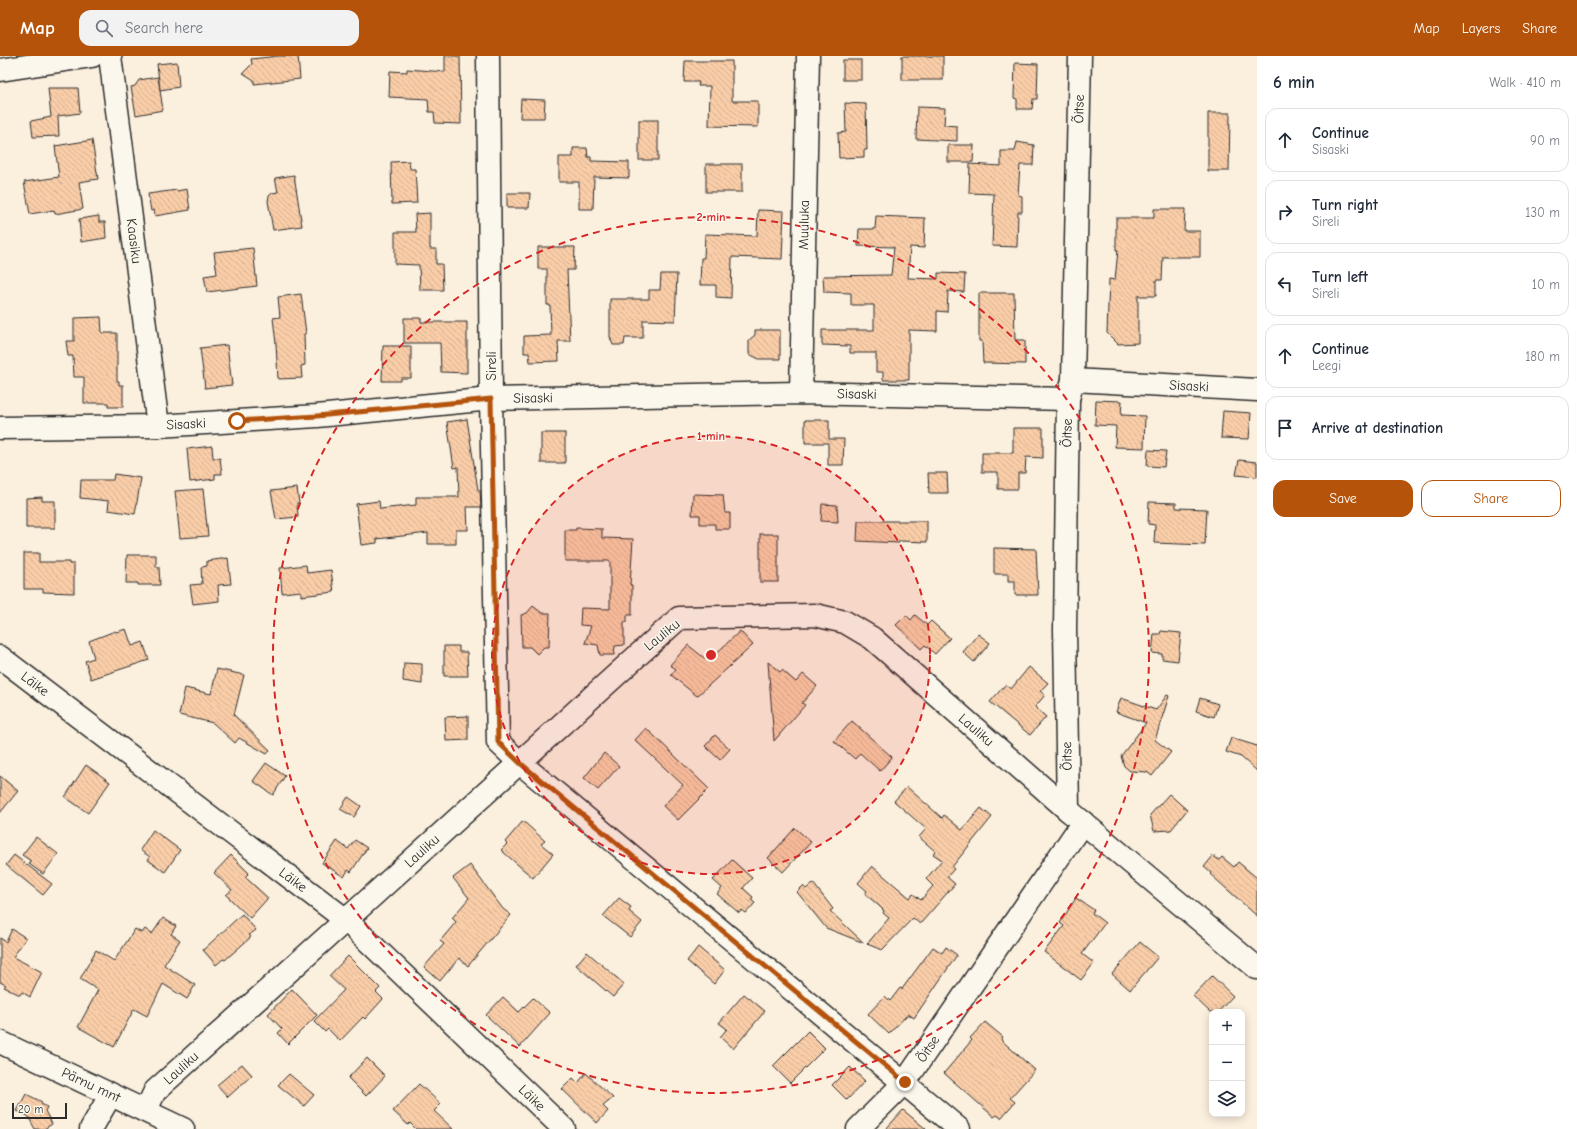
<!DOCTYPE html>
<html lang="en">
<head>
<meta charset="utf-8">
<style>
  :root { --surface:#fff; --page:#f2f2f3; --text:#1f2937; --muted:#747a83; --line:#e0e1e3; --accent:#b45309 }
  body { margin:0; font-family:"Comic Neue",sans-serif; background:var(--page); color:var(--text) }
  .controls { position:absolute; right:12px; bottom:12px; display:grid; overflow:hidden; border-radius:8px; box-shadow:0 2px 10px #0003 }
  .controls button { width:36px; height:36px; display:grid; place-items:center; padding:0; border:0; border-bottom:1px solid var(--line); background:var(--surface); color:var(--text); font:20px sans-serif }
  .scale { position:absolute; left:12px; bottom:10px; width:55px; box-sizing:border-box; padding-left:4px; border:2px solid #2b2b2b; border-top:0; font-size:11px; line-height:14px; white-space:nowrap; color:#2b2b2b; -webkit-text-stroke:3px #fbf7ec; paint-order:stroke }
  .stop { position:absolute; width:12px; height:12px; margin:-9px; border:3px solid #b45309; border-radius:50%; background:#fff }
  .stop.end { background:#b45309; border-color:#fff; box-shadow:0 1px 4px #0008 }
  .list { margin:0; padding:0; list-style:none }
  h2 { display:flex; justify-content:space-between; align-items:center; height:52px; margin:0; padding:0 16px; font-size:17px }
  h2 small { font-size:13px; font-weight:400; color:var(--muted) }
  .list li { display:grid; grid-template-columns:26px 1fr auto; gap:12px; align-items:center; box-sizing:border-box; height:64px; margin:0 8px 8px; padding:0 8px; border:1px solid var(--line); border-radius:12px }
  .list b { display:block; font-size:15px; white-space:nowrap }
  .list p { margin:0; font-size:13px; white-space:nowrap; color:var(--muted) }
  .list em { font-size:13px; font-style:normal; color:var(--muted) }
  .actions { display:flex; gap:8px; padding:12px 16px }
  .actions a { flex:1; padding:9px 0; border:1px solid var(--accent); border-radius:12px; text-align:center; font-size:14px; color:var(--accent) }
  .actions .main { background:var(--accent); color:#fff }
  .icon { flex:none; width:22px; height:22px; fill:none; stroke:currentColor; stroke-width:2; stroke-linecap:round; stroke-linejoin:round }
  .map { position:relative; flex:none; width:1257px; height:1073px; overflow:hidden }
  header { display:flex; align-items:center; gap:24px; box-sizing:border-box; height:56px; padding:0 20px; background:var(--accent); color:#fff }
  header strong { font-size:19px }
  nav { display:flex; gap:22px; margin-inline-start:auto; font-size:14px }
  .search { width:280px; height:36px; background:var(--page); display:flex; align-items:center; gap:10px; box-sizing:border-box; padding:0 14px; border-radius:12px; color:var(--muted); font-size:15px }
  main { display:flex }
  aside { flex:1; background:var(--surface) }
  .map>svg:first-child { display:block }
  .building { fill:url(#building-back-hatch); stroke:#2b2b2b }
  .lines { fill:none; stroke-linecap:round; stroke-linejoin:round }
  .minor-casing { stroke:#2b2b2b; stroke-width:25 }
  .secondary-casing { stroke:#2b2b2b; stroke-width:25 }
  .minor { stroke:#fbf7ec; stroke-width:22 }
  .secondary { stroke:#fbf7ec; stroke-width:22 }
  .route { stroke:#b45309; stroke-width:5 }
  .ring { fill:none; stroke:#d62828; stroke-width:2; stroke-dasharray:7 5 }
  .labels { text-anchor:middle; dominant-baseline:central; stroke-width:3; stroke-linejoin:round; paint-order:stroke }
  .street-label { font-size:14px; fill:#2b2b2b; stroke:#fbf7ec }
  .centre { fill:#d62828; stroke:#fbf7ec; stroke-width:2 }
  .ring-label { font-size:12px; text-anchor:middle; font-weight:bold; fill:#d62828; stroke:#fbf7ec; stroke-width:3; stroke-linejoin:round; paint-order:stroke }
</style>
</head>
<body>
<header>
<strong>Map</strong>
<div class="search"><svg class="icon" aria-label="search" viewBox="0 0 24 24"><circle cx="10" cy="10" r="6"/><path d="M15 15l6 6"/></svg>Search here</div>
<nav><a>Map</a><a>Layers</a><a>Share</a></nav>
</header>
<main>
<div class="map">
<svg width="1257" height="1073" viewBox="0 0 1257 1073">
  <defs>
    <pattern id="building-back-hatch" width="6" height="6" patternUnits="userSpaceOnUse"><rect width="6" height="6" fill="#f9cda8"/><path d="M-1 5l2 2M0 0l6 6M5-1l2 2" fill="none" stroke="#d6b091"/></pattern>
  </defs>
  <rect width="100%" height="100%" fill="#fbefde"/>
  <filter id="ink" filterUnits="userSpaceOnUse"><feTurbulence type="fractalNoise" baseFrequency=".025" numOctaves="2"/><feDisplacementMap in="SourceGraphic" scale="8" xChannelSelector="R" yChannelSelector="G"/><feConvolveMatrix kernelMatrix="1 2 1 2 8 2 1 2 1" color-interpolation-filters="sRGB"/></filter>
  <g filter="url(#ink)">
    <!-- building -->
    <g class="building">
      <polygon points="278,0 298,0 300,23 254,28 254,24 243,17 252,8 251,3"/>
      <polygon points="445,0 460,0 461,68 435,67 434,56 429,56 428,43 389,41 390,15 407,16 407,13 445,16"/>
      <rect x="902" y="0" width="41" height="24"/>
      <rect x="843" y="4" width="18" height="20"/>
      <polygon points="685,5 732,5 732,45 758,45 758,71 709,70 710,30 698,30 699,26 684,26"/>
      <polygon points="177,6 179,31 160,34 157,8"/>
      <polygon points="1015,7 1038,8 1037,43 1033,43 1032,53 1017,53 1017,43 1014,42"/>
      <polygon points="158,21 163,54 136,59 131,31 135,30 139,24"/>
      <polygon points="48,32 78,32 80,57 58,60 59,80 33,81 31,65 51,61"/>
      <polygon points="521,43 545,44 544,62 520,62"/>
      <polygon points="845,47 866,48 867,94 864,94 864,101 839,102 838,77 846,76"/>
      <polygon points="917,51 945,52 944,69 957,70 957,85 916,83"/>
      <polygon points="1208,57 1230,57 1229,115 1208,115"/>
      <rect x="639" y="64" width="19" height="40"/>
      <polygon points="92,84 98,123 79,126 83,153 55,158 54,154 30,158 24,126 59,121 55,90"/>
      <polygon points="1017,86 1034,89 1033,109 1020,109 1018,139 1022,140 1022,156 1018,156 1017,191 992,190 994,138 969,137 970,108 1001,110 1001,95 1015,95"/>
      <polygon points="948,89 974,89 973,106 948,106"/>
      <polygon points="573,92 587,92 588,101 591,101 591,105 629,106 629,122 594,121 593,153 579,153 579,126 559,126 559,101 573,101"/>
      <polygon points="409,105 410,113 415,113 417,147 392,148 391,106"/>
      <rect x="706" y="108" width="36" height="28"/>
      <polygon points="294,119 302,170 273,174 268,145 269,140 272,137 278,136 275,122"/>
      <polygon points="187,133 190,154 155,160 154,154 151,155 148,138 177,134 177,135"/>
      <polygon points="507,137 530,137 529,152 507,152"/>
      <polygon points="1154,153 1185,153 1184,175 1200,175 1200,201 1163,201 1162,224 1156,224 1156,240 1138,240 1138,287 1118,288 1107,277 1109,223 1115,224 1118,194 1116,194 1116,162 1154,162"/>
      <polygon points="758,154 784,155 782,203 732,201 731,242 716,241 716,229 700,229 701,202 704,202 705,178 757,180"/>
      <polygon points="430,157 430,193 436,193 436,208 442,208 443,234 420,234 419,209 395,208 395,176 416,176 415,158"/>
      <polygon points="99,160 99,166 105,166 106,182 81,186 79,163"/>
      <polygon points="876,160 925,162 924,192 910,191 908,222 938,223 938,217 965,218 964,236 948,235 947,256 937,255 937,275 909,274 909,324 883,324 883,316 876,316 876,297 850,297 850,290 822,289 822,274 874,274 874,249 851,249 851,237 824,236 823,220 891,219 894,191 858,190 859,173 875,173"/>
      <polygon points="538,191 575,191 574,214 567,214 570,285 558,285 559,305 530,306 529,297 524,297 524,280 551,279 550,249 547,249 547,213 538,213"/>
      <polygon points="253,192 257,230 207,236 204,220 217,218 214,196"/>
      <polygon points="661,218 677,218 675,265 643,264 643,282 625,282 624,289 613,289 610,281 610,243 649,243 649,234 660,234"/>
      <polygon points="979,237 1014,237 1015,284 1025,284 1025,308 983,307 982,285 979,285"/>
      <polygon points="301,238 306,277 304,278 305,309 301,310 302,322 278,323 276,288 273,262 280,261 278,241"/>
      <polygon points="101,261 102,277 117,277 117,325 119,325 119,329 123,329 123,351 108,351 108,347 84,347 84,321 74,321 73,300 68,300 66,285 74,285 74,262"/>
      <polygon points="404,262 421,262 421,266 467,266 467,317 441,316 440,287 404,287"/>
      <polygon points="755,274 780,274 780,303 759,303 749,298 749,284 755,279"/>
      <polygon points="227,289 232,329 205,332 200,292"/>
      <polygon points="383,290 411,290 411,322 401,322 401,325 382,325"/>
      <polygon points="1096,344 1122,345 1121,359 1145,360 1144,392 1115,391 1116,370 1095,369"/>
      <polygon points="1223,355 1251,357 1249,383 1221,382"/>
      <polygon points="467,363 478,434 480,434 481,451 467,451 468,474 456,474 456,488 428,488 428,477 377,483 377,487 361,489 356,448 379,445 380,453 416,449 416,441 459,441 458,411 454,412 447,366"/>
      <polygon points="805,364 829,364 829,383 844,383 843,409 828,409 828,387 805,387"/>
      <polygon points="1013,372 1043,372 1043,402 1026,401 1025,417 1018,417 1018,433 998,433 998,416 982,416 982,397 1013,397"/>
      <rect x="541" y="377" width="24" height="30"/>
      <polygon points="212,390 213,402 220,402 222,418 215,418 215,423 190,426 187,393"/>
      <polygon points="1148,394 1166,395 1164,411 1147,410"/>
      <polygon points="1239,404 1257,406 1257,421 1236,419"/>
      <polygon points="928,417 947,417 948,437 929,437"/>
      <polygon points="114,418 141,422 135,458 108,454 109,445 80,442 81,424 113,424"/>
      <polygon points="297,432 299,447 297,447 298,461 276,463 271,435"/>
      <polygon points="203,433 208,480 180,482 175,435"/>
      <polygon points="693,438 723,439 725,457 730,457 730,473 715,473 715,468 700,468 700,459 692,459"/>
      <polygon points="42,441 42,445 55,445 55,472 26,472 26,442"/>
      <polygon points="1149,446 1176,447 1176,452 1207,453 1205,489 1154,487 1155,469 1148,468"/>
      <polygon points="822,448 837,449 838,466 821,465"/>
      <polygon points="858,465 927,465 927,486 899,485 899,487 857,485"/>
      <polygon points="576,472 602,473 602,482 633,483 630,529 632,529 632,559 627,559 627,566 624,566 624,589 615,590 614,599 600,599 598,589 585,587 591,570 580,569 581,552 610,553 610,505 565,505 565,474 576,474"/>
      <rect x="760" y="478" width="18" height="48"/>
      <polygon points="994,492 1036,493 1038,539 1015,539 1015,525 1008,525 1008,518 994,518"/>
      <polygon points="24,497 39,497 39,506 69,506 69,508 74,508 74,537 43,536 43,533 24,533"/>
      <polygon points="127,499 156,499 156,511 159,511 160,529 138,529 138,527 126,527"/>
      <polygon points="228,502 231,528 218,529 219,545 193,548 190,529 202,528 201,511 207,510 207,505"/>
      <polygon points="306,509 307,517 331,514 334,536 301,540 301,535 282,537 280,512"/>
      <polygon points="533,550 542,557 550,557 549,591 544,591 537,598 530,591 522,591 521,559 527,557"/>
      <polygon points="906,559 911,564 915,559 927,569 931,565 950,582 935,598 925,589 921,593 896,569"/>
      <polygon points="126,573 132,590 143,586 149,604 91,623 85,605 94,602 89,585 115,575 116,576"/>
      <polygon points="740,575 753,589 697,640 671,619 676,613 670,609 688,589 708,605"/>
      <polygon points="1161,575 1181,577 1178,605 1162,603 1162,598 1152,597 1154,578 1160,578"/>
      <polygon points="978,578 990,587 974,606 963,596"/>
      <polygon points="444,590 459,590 459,596 467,596 468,620 444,620"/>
      <polygon points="768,606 780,616 782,614 796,626 803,618 817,630 802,647 805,649 774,685"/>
      <polygon points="404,607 422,608 422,628 403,625"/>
      <polygon points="1029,611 1048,627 1040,635 1045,639 1035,651 1046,661 1030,679 990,646 1005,629 1011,633"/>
      <polygon points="217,613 244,619 234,659 270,694 267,698 239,682 235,687 213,667 179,659 185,632 211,638"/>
      <polygon points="1167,639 1169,640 1155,684 1171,696 1152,720 1147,716 1130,715 1124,710 1121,700 1146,667 1116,656 1121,642 1156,654"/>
      <polygon points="1200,642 1218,648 1214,661 1196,655"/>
      <polygon points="468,660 468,684 446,685 445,661"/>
      <polygon points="852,665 892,701 880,715 860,697 855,703 834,685"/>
      <polygon points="646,672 709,733 678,764 663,750 683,729 635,684"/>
      <polygon points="715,679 730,693 720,704 705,690"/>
      <polygon points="1231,682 1257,690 1257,715 1241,701 1226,696"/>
      <polygon points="604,697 619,710 598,734 584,722"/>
      <polygon points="266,707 285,720 273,739 253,725"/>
      <polygon points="86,709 110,726 88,757 65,741"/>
      <polygon points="0,720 18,735 0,757"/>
      <polygon points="907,731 942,762 944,759 962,774 981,752 992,761 952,811 954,813 947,821 955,828 920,868 913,862 882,894 867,888 889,862 883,857 884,855 878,849 865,838 867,835 858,827 872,810 910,842 913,838 921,844 933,830 926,823 942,804 933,798 935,795 919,781 926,773 894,745"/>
      <polygon points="1169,738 1187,754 1171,774 1154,775 1150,759"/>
      <polygon points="348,741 361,750 354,761 340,753"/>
      <polygon points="523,765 545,785 541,788 553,798 533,822 501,794 507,788 505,786"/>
      <polygon points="795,772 811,786 783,816 768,802"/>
      <polygon points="153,774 180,794 165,816 148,804 150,801 140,794"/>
      <polygon points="36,781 58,798 43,818 29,808 31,805 22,799"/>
      <polygon points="355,784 367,792 351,816 348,814 344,821 322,807 337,785 348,793"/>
      <polygon points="14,799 52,828 43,839 6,809"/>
      <polygon points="231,799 249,817 245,821 268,842 250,862 226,839 232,834 214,817"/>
      <polygon points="1213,800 1219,804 1222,801 1234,811 1238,806 1257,822 1257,860 1210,818 1211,817 1204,811"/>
      <polygon points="732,804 752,822 743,832 753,841 751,844 755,847 746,857 742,854 739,857 717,838 722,832 713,824"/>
      <polygon points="470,809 503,853 511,859 468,910 459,902 440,925 424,911 444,888 440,885 456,866 452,862 469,842 453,822"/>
      <polygon points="813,827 833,853 830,855 864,887 826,872 797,836 803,830 806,833"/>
      <polygon points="619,842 631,851 629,855 642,866 630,881 603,860"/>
      <polygon points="1076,842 1094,854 1092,857 1105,867 1082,898 1094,907 1081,924 1044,896 1064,870 1060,867"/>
      <polygon points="242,858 256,874 249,879 251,881 225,904 223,903 216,909 203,894"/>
      <polygon points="163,862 176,870 171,878 180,884 164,909 195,929 187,943 163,928 147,960 134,953 114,991 78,971 98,934 80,923 96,894 114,905 135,873 142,877 145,873 152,878"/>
      <polygon points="12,873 26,882 13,901 42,916 30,941 22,936 20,939 4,931 6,929 0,926 0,882 6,886"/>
      <polygon points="1140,886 1158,901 1130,934 1112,918"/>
      <polygon points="698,891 725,914 714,928 687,905"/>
      <polygon points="933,891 942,897 946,891 957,899 914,962 908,958 889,978 868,958 885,940 890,945 900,932 902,933"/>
      <polygon points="587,896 624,928 613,941 576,909"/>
      <polygon points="348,900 380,932 376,936 383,943 365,963 363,961 340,985 328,973 325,976 314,965 344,934 329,920"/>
      <polygon points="1212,920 1233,940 1218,956 1210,956 1193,940"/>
      <polygon points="292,933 317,959 288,988 278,977 282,973 268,958"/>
      <polygon points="744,938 765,955 733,993 720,981 727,973 719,967"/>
      <polygon points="503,941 519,956 533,942 550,957 520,991 486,959"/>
      <polygon points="985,966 1003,981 1001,984 1035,1014 1010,1042 1015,1046 1001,1062 997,1059 994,1061 944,1017 972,984 970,982"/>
      <polygon points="808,975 825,992 790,1027 773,1010"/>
      <polygon points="367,1002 385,1020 366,1040 348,1022"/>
      <polygon points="242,1008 252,1019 228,1041 217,1029"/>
      <polygon points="850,1011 865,1025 847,1044 832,1029"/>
      <polygon points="586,1017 613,1042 603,1050 608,1055 597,1067 562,1033 573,1022 578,1027"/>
      <polygon points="289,1018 314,1039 304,1050 278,1029"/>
      <polygon points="419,1028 441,1048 434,1055 453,1073 416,1073 410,1067 408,1069 393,1055"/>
      <polygon points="26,1038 42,1046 41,1048 47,1051 45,1055 52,1068 44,1073 35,1073 28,1060 17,1055"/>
      <polygon points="903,1054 926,1073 886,1073"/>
    </g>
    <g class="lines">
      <!-- minor casing -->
      <g class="minor-casing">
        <g id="minor">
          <polyline points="110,0 158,370"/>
          <polyline points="488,0 491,343 498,686 520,707 959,1073"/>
          <polyline points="0,14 92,0"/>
          <polyline points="1073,324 1257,334"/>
          <polyline points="801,337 808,0"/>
          <polyline points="0,372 158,370 317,360 491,343 801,337 1068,343"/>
          <polyline points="0,601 346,864 564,1073"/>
          <polyline points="1068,754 1065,574 1068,343 1073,324 1080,0"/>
          <polyline points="146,1054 155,1035 346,864 679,562 815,559 845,566 872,582 1068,754 1257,912"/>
          <polyline points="91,1073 111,1038"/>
          <polyline points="858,1073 905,1026 1083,766"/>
        </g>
      </g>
      <!-- secondary casing -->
      <g class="secondary-casing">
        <polyline id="secondary" points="0,986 183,1073"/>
      </g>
      <!-- minor -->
      <use href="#minor" class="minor"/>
      <!-- secondary -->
      <use href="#secondary" class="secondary"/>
    </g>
  </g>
  <g class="lines" filter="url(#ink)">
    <!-- route -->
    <polyline class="route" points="237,365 317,360 491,343 498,686 520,707 905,1026"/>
  </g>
  <!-- distance rings -->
  <circle cx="711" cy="599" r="219" fill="#d62828" fill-opacity=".12"/>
  <g class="ring">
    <circle cx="711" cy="599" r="219"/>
    <circle cx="711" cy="599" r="438"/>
  </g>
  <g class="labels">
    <!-- street labels -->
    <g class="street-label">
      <text transform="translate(1079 53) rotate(-89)">Õitse</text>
      <text transform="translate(804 169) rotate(-89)">Muuluka</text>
      <text transform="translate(134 185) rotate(83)">Kaasiku</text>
      <text transform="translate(491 310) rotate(-90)">Sireli</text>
      <text transform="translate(1189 330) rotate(3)">Sisaski</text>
      <text transform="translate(857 338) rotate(1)">Sisaski</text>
      <text transform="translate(533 342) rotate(-1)">Sisaski</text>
      <text transform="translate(186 368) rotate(-3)">Sisaski</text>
      <text transform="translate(1067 377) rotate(-89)">Õitse</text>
      <text transform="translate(662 579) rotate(-39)">Lauliku</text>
      <text transform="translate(35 628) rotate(37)">Läike</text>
      <text transform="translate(976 674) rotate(41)">Lauliku</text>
      <text transform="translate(1067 700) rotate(-91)">Õitse</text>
      <text transform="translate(422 795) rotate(-42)">Lauliku</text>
      <text transform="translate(293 824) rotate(37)">Läike</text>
      <text transform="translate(928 993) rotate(-56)">Õitse</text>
      <text transform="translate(181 1012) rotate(-42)">Lauliku</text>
      <text transform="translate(91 1029) rotate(25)">Pärnu mnt</text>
      <text transform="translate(532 1042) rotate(44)">Läike</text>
    </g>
  </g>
  <circle cx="711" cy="599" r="6" class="centre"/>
  <g class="ring-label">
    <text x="711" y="165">2 min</text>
    <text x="711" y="384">1 min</text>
  </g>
</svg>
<div class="controls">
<button>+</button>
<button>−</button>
<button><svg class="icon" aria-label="layers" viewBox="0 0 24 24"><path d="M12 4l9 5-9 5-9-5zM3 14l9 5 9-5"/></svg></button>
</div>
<div class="scale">20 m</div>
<div class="stop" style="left:237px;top:365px"></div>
<div class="stop end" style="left:905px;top:1026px"></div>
</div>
<aside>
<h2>6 min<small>Walk · 410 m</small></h2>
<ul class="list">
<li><svg class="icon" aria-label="ahead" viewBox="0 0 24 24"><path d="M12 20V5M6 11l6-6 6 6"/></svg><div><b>Continue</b><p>Sisaski</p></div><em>90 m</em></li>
<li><svg class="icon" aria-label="right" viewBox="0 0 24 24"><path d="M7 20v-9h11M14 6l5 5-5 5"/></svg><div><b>Turn right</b><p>Sireli</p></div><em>130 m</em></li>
<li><svg class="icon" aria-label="left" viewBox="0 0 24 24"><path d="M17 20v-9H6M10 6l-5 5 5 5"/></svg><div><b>Turn left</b><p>Sireli</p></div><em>10 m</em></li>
<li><svg class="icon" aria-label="ahead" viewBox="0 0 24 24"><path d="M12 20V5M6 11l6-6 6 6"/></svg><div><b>Continue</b><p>Leegi</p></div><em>180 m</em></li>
<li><svg class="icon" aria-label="arrive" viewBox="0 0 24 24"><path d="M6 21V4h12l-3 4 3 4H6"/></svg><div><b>Arrive at destination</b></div></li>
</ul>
<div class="actions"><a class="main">Save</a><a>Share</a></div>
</aside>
</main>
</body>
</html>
